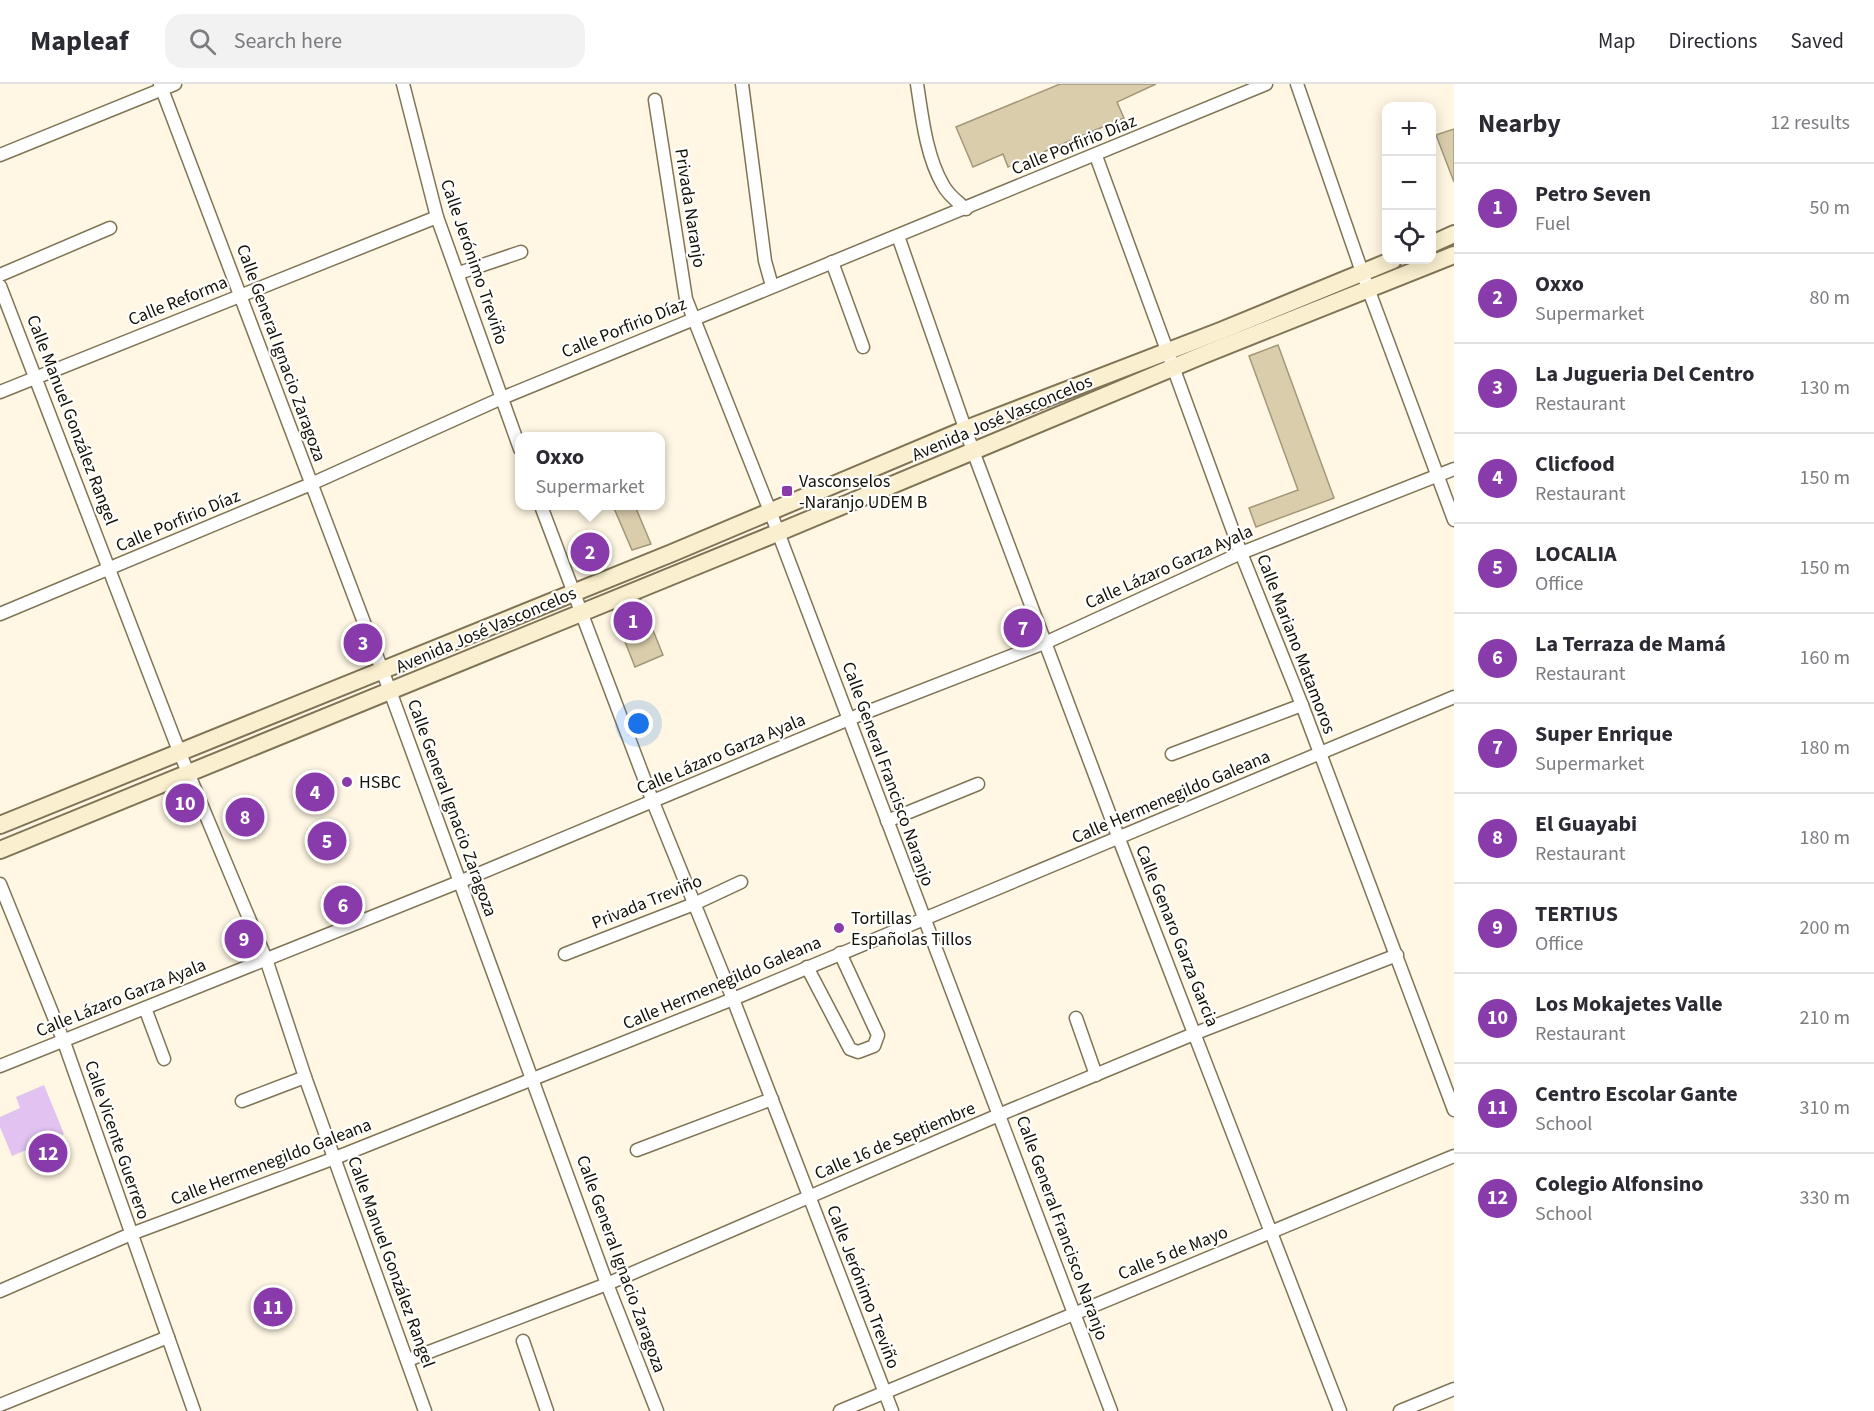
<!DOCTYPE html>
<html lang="en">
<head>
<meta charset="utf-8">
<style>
  :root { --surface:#fff; --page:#f2f2f3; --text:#2b2b33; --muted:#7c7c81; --line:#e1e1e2; --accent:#8a3bab }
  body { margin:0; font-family:"Source Sans 3",sans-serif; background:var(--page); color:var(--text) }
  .controls { position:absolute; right:18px; top:18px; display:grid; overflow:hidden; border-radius:12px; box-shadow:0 3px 15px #0003 }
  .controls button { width:54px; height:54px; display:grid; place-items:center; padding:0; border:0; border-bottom:2px solid var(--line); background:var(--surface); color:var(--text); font:30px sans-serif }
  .you { position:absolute; left:639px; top:640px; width:21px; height:21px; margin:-15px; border:4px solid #fff; border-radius:50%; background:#1a73e8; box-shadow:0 0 0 9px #1a73e833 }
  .badge { display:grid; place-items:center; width:39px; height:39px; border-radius:50%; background:var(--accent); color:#fff; font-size:20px; font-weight:700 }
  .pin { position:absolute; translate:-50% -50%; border:3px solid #fff; box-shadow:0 2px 6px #0006 }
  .popup { position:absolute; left:515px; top:348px; width:150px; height:78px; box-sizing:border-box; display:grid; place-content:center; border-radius:12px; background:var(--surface); filter:drop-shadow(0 2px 4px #0005); font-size:20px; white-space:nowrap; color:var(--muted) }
  .popup b { font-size:22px; color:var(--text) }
  .popup::after { content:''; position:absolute; left:50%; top:100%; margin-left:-12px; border:12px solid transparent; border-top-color:var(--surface) }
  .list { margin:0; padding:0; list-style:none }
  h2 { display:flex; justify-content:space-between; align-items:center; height:78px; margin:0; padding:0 24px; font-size:26px }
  h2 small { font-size:20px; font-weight:400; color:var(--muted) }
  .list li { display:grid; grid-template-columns:39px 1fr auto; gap:18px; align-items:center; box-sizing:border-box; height:90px; padding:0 24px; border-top:2px solid var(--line) }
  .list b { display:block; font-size:22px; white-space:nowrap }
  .list p { margin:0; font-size:20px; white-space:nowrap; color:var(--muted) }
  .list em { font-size:20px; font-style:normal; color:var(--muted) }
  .icon { flex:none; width:33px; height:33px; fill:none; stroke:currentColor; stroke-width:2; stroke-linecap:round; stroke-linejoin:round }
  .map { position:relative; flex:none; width:1454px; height:1327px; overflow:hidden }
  header { display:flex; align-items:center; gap:36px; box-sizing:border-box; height:84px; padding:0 30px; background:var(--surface); border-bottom:2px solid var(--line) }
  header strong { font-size:28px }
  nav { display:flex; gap:33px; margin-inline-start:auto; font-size:21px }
  .search { width:420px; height:54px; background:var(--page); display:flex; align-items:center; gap:15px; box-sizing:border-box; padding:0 21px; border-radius:18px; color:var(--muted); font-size:22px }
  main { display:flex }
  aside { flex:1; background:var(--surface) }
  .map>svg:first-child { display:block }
  .pitch { fill:#e1c2f0 }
  .building { fill:#dacdac; stroke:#a39777; stroke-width:1.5 }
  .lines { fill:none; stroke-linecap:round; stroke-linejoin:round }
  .street-casing { stroke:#807456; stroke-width:15 }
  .secondary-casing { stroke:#807456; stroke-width:20 }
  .street { stroke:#fff; stroke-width:12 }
  .secondary { stroke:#faefcf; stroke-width:16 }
  .poi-dot { fill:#8a3bab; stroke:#fff; stroke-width:2 }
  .labels { text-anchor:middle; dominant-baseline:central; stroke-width:4.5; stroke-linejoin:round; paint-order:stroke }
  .street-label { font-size:18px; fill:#151105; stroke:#fff }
  .poi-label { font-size:18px; fill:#151105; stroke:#fff; text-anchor:start }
</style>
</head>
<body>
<header>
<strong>Mapleaf</strong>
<div class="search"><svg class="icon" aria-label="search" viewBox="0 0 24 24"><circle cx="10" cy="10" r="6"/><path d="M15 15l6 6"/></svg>Search here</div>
<nav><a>Map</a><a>Directions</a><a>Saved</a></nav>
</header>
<main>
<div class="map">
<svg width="1454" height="1327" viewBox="0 0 1454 1327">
  <rect width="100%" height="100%" fill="#fff7e3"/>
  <!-- pitch -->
  <polygon class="pitch" points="44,1001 64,1050 12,1072 0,1043 0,1033 20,1024 16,1013"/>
  <!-- building -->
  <g class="building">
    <polygon points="1060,0 1156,0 1117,18 1124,34 1008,83 1003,70 973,83 956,43"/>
    <polygon points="1454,45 1454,98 1436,51"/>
    <polygon points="1278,261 1334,414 1256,443 1249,424 1298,406 1249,272"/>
    <polygon points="613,422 635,422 651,460 632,466"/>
    <polygon points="640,514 663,571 635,583 612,525"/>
  </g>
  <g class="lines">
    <!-- street casing -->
    <g class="street-casing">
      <g id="street">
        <polyline points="160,0 390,607 607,1200 657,1327"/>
        <polyline points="403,0 437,133 520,365"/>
        <polyline points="742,0 765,177 772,202"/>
        <path d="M 917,0 C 922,32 926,72 943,101 C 948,111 958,118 966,125"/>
        <polyline points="1297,0 1362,188 1454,436"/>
        <polyline points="655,16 686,215 770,427 1111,1327"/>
        <polyline points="0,71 175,0"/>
        <polyline points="1096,72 1241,469 1302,621 1454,1026"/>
        <polyline points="898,152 973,367 1119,755 1340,1327"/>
        <polyline points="832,178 863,263"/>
        <polyline points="459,189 521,168"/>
        <polyline points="0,191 110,144"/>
        <polyline points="0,202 179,667 266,875 305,993 425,1327"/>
        <polyline points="0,308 437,133"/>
        <polyline points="541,422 653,718 733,915 892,1327"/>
        <polyline points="0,530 311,400 502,314 1266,0"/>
        <polyline points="1172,670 1302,621"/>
        <polyline points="887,737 978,700"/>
        <polyline points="0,800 64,958 194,1327"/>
        <polyline points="565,870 694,820 741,798"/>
        <polyline points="807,883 850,965 858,968 874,962 878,951 840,869"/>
        <polyline points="145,924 164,975"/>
        <polyline points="1076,934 1096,991"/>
        <polyline points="0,982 459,798 849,635 1047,558 1241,469 1454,385"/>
        <polyline points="242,1017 305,993"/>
        <polyline points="637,1066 772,1015"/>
        <polyline points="0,1207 131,1150 335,1074 733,915 1454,613"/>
        <polyline points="523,1257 547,1327"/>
        <polyline points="408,1276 607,1200 1001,1030 1196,949 1397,871"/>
        <polyline points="0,1321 168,1253"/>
        <polyline points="840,1327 1454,1072"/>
        <polyline points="1400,1327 1454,1305"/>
      </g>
    </g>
    <!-- secondary casing -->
    <g class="secondary-casing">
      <g id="secondary">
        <polyline points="1432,160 1454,150"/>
        <polyline points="0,741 672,469 966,345 1223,246 1393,176"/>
        <polyline points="0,766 777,449 1203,271 1454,171"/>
      </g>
    </g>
    <!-- street -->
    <use href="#street" class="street"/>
    <!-- secondary -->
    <use href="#secondary" class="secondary"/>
  </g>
  <!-- markers -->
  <g class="poi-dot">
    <rect x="781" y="401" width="12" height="12" rx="3"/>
    <circle cx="347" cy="698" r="6"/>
    <circle cx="839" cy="844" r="6"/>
  </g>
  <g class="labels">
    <!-- street labels -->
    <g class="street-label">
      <text transform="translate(1074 61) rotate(-22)">Calle Porfirio Díaz</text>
      <text transform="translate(690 124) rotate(81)">Privada Naranjo</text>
      <text transform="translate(474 178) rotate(71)">Calle Jerónimo Treviño</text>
      <text transform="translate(178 217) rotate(-22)">Calle Reforma</text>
      <text transform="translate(624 244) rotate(-22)">Calle Porfirio Díaz</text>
      <text transform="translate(281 269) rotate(70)">Calle General Ignacio Zaragoza</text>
      <text transform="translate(1002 334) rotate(-23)">Avenida José Vasconcelos</text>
      <text transform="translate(72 336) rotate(69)">Calle Manuel González Rangel</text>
      <text transform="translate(178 437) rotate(-23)">Calle Porfirio Díaz</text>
      <text transform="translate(1169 483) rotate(-24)">Calle Lázaro Garza Ayala</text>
      <text transform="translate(486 546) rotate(-23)">Avenida José Vasconcelos</text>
      <text transform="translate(1296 560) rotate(69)">Calle Mariano Matamoros</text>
      <text transform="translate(721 670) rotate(-23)">Calle Lázaro Garza Ayala</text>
      <text transform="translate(888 690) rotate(70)">Calle General Francisco Naranjo</text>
      <text transform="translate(1171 713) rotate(-23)">Calle Hermenegildo Galeana</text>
      <text transform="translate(452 724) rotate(70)">Calle General Ignacio Zaragoza</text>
      <text transform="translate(647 818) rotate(-22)">Privada Treviño</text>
      <text transform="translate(1177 852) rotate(68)">Calle Genaro Garza Garcia</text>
      <text transform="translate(722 899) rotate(-23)">Calle Hermenegildo Galeana</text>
      <text transform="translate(121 914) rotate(-22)">Calle Lázaro Garza Ayala</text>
      <text transform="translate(117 1056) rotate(71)">Calle Vicente Guerrero</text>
      <text transform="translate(895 1057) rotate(-23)">Calle 16 de Septiembre</text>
      <text transform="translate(271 1078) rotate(-21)">Calle Hermenegildo Galeana</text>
      <text transform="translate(1062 1144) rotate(70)">Calle General Francisco Naranjo</text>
      <text transform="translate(1173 1169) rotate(-22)">Calle 5 de Mayo</text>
      <text transform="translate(391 1178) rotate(70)">Calle Manuel González Rangel</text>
      <text transform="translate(621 1180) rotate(70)">Calle General Ignacio Zaragoza</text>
      <text transform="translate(863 1203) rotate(69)">Calle Jerónimo Treviño</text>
    </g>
    <!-- poi labels -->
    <g class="poi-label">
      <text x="799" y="397">Vasconselos<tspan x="799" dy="21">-Naranjo UDEM B</tspan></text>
      <text x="359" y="698">HSBC</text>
      <text x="851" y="834">Tortillas<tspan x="851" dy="21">Españolas Tillos</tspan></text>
    </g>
  </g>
</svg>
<div class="controls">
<button>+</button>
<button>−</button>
<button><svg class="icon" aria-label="locate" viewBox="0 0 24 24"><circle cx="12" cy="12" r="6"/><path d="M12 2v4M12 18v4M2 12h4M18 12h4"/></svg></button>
</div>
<div class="you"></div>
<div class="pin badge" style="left:633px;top:537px">1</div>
<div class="pin badge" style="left:590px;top:468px">2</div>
<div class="popup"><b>Oxxo</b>Supermarket</div>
<div class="pin badge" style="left:363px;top:559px">3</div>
<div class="pin badge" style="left:315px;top:708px">4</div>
<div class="pin badge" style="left:327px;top:757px">5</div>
<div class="pin badge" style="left:343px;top:821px">6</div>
<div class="pin badge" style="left:1023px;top:544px">7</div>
<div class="pin badge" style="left:245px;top:733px">8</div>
<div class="pin badge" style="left:244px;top:855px">9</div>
<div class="pin badge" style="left:185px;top:719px">10</div>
<div class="pin badge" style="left:273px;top:1223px">11</div>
<div class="pin badge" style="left:48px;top:1069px">12</div>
</div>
<aside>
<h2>Nearby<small>12 results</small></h2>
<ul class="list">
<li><span class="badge">1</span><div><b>Petro Seven</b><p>Fuel</p></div><em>50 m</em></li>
<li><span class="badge">2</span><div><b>Oxxo</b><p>Supermarket</p></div><em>80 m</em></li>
<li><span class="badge">3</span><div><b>La Jugueria Del Centro</b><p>Restaurant</p></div><em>130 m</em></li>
<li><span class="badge">4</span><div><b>Clicfood</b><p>Restaurant</p></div><em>150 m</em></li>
<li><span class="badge">5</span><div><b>LOCALIA</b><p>Office</p></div><em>150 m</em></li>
<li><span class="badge">6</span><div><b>La Terraza de Mamá</b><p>Restaurant</p></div><em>160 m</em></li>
<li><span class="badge">7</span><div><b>Super Enrique</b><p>Supermarket</p></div><em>180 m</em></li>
<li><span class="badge">8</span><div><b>El Guayabi</b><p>Restaurant</p></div><em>180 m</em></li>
<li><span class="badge">9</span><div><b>TERTIUS</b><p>Office</p></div><em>200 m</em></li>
<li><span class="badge">10</span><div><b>Los Mokajetes Valle</b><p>Restaurant</p></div><em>210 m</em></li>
<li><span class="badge">11</span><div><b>Centro Escolar Gante</b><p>School</p></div><em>310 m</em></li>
<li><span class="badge">12</span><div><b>Colegio Alfonsino</b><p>School</p></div><em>330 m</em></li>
</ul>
</aside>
</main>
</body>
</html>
